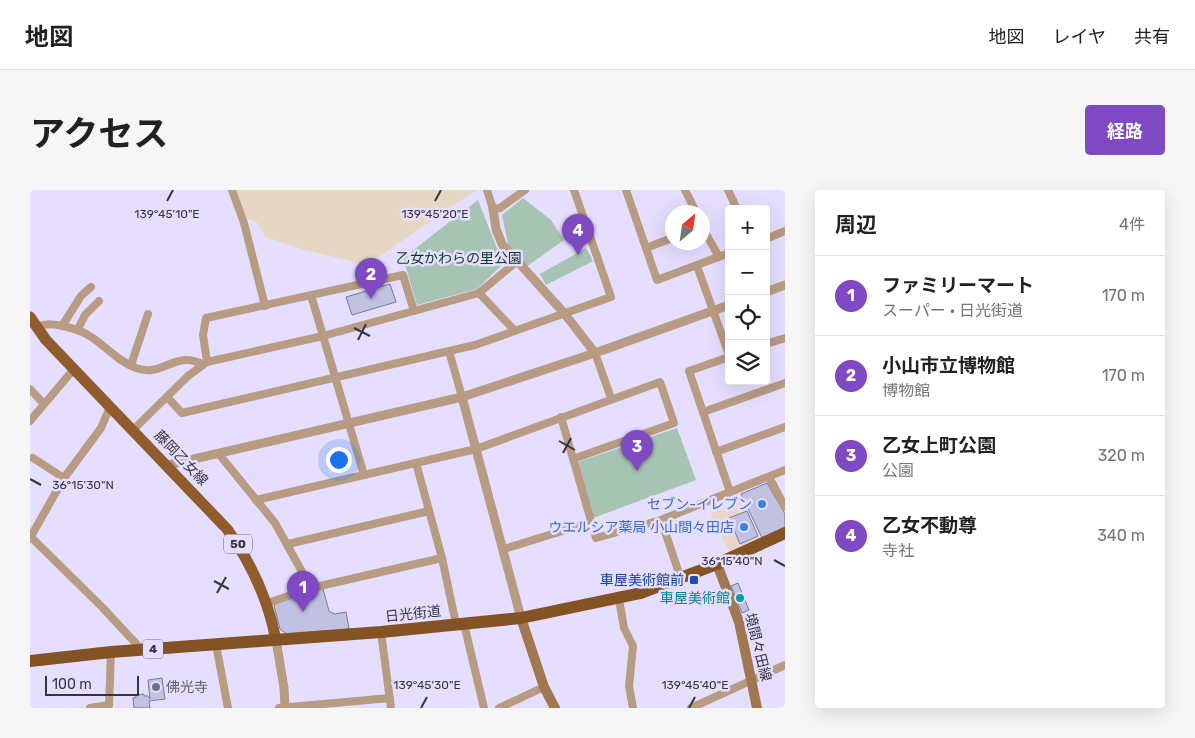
<!DOCTYPE html>
<html lang="ja">
<head>
<meta charset="utf-8">
<style>
  :root { --surface:#fff; --page:#f6f6f6; --text:#202124; --muted:#757577; --line:#e0e0e0; --accent:#7e49c1 }
  body { margin:0; font-family:Rubik,"Noto Sans JP",sans-serif; background:var(--page); color:var(--text) }
  .controls { position:absolute; right:15px; top:15px; display:grid; overflow:hidden; border-radius:5px; box-shadow:0 5px 20px #0002 }
  .controls button { width:45px; height:45px; display:grid; place-items:center; padding:0; border:0; border-bottom:1px solid var(--line); background:var(--surface); color:var(--text); font:25px sans-serif }
  .compass { position:absolute; left:635px; top:15px; width:45px; height:45px; border-radius:50%; background:var(--surface); box-shadow:0 5px 20px #0002; rotate:29deg }
  .scale { position:absolute; left:15px; bottom:12px; width:94px; box-sizing:border-box; padding-left:5px; border:2px solid #373441; border-top:0; font-size:14px; line-height:18px; white-space:nowrap; color:#373441; -webkit-text-stroke:4px #e6deff; paint-order:stroke }
  .you { position:absolute; left:308px; top:269px; width:18px; height:18px; margin:-12px; border:4px solid #fff; border-radius:50%; background:#1a73e8; box-shadow:0 0 0 8px #1a73e833 }
  .badge { display:grid; place-items:center; width:32px; height:32px; border-radius:50%; background:var(--accent); color:#fff; font-size:16px; font-weight:700 }
  .pin { position:absolute; translate:-50% -41px; filter:drop-shadow(0 1px 2px #0008) }
  .pin::after { content:''; position:absolute; top:26px; width:18px; height:15px; background:inherit; clip-path:polygon(0 0,100% 0,50% 100%) }
  .list { margin:0; padding:0; list-style:none }
  h2 { display:flex; justify-content:space-between; align-items:center; height:65px; margin:0; padding:0 20px; font-size:21px }
  h2 small { font-size:16px; font-weight:400; color:var(--muted) }
  .list li { display:grid; grid-template-columns:32px 1fr auto; gap:15px; align-items:center; box-sizing:border-box; height:80px; padding:0 20px; border-top:1px solid var(--line) }
  .list b { display:block; font-size:19px; white-space:nowrap }
  .list p { margin:0; font-size:16px; white-space:nowrap; color:var(--muted) }
  .list em { font-size:16px; font-style:normal; color:var(--muted) }
  .icon { flex:none; width:28px; height:28px; fill:none; stroke:currentColor; stroke-width:2; stroke-linecap:round; stroke-linejoin:round }
  .map { position:relative; flex:none; width:755px; height:518px; overflow:hidden; border-radius:5px }
  header { display:flex; align-items:center; gap:30px; box-sizing:border-box; height:70px; padding:0 25px; background:var(--surface); border-bottom:1px solid var(--line) }
  header strong { font-size:24px }
  nav { display:flex; gap:28px; margin-inline-start:auto; font-size:18px }
  .intro { display:flex; align-items:center; justify-content:space-between; box-sizing:border-box; height:120px; padding:0 30px }
  h1 { margin:0; font-size:35px }
  .button { padding:12px 22px; border-radius:5px; background:var(--accent); color:#fff; font-size:18px; font-weight:700 }
  main { display:flex; gap:30px; padding:0 30px }
  aside { flex:1; background:var(--surface); border-radius:5px; box-shadow:0 5px 20px #0002 }
  .map>svg:first-child { display:block }
  .commercial { fill:#ecd4cb }
  .education { fill:#e6d7c4 }
  .green { fill:#a6c3b3 }
  .building { fill:#c1c2e2; stroke:#797a98 }
  .lines { fill:none; stroke-linecap:round; stroke-linejoin:round }
  .minor { stroke:#b89b83; stroke-width:8 }
  .tertiary { stroke:#b89b83; stroke-width:9 }
  .secondary { stroke:#a17752; stroke-width:10 }
  .primary { stroke:#905c2d; stroke-width:11 }
  .trunk { stroke:#845325; stroke-width:12 }
  .ticks { fill:none; stroke:#373441; stroke-width:2 }
  .shop-dot { fill:#3f7fe0; stroke:#e6deff; stroke-width:2 }
  .transit-dot { fill:#1a4fb4; stroke:#e6deff; stroke-width:2 }
  .culture-dot { fill:#0f9aa8; stroke:#e6deff; stroke-width:2 }
  .worship-dot { fill:#6b7280; stroke:#e6deff; stroke-width:2 }
  .labels { text-anchor:middle; dominant-baseline:central; stroke-width:5; stroke-linejoin:round; paint-order:stroke }
  .shield { fill:#e6deff; stroke:#6c677a; stroke-width:1 }
  .shield-label { font-size:12px; font-weight:bold; fill:#373441 }
  .park-label { font-size:14px; fill:#073a26; stroke:#e6deff }
  .street-label { font-size:14px; fill:#373441; stroke:#e6deff }
  .shop-label { font-size:14px; fill:#366cbe; stroke:#e6deff; text-anchor:end }
  .transit-label { font-size:14px; fill:#164399; stroke:#e6deff; text-anchor:end }
  .culture-label { font-size:14px; fill:#0d838f; stroke:#e6deff; text-anchor:end }
  .worship-label { font-size:14px; fill:#5b616d; stroke:#e6deff; text-anchor:start }
  .ticks-label { font-size:12px; text-anchor:middle; fill:#373441; stroke:#e6deff; stroke-width:5; stroke-linejoin:round; paint-order:stroke }
</style>
</head>
<body>
<header>
<strong>地図</strong>
<nav><a>地図</a><a>レイヤ</a><a>共有</a></nav>
</header>
<div class="intro"><h1>アクセス</h1><a class="button">経路</a></div>
<main>
<div class="map">
<svg width="755" height="518" viewBox="0 0 755 518">
  <rect width="100%" height="100%" fill="#e6deff"/>
  <!-- commercial -->
  <polygon class="commercial" points="708,303 729,348 699,361 680,324 700,316 697,306"/>
  <!-- education -->
  <polygon class="education" points="206,0 446,0 337,75 275,60 235,47 228,33 217,29"/>
  <!-- green -->
  <g class="green">
    <polygon points="493,8 521,30 534,50 496,77 478,54 472,25"/>
    <polygon points="448,10 473,74 447,99 387,115 373,68"/>
    <polygon points="556,58 563,71 516,95 510,84"/>
    <polygon points="647,238 666,290 563,328 548,272"/>
  </g>
  <!-- building -->
  <g class="building">
    <polygon points="360,94 366,112 322,125 316,107"/>
    <polygon points="737,293 755,324 755,338 732,348 711,304"/>
    <polygon points="717,321 728,346 710,354 699,328"/>
    <polygon points="708,393 719,420 712,423 701,396"/>
    <polygon points="293,399 299,421 305,424 316,422 319,439 257,444 250,439 244,416 248,412"/>
    <polygon points="132,488 135,509 119,511 120,518 104,518 103,508 106,507 106,505 114,504 114,506 118,506 120,509 118,490"/>
  </g>
  <g class="lines">
    <!-- minor -->
    <g class="minor">
      <polyline points="202,0 214,33 235,116"/>
      <polyline points="457,0 463,19 470,18 495,0"/>
      <polyline points="596,0 627,90 699,63"/>
      <polyline points="655,0 666,22"/>
      <polyline points="698,0 707,19"/>
      <polyline points="672,37 689,67"/>
      <polyline points="736,49 755,41"/>
      <polyline points="616,58 642,48"/>
      <polyline points="667,76 699,165"/>
      <polyline points="449,103 485,141"/>
      <polyline points="281,105 334,285"/>
      <polyline points="32,136 51,106 61,97"/>
      <path d="M 7,137 C 17,133 25,134 37,137 C 70,144 78,167 106,178 C 129,186 139,169 158,170 C 163,170 169,173 173,174"/>
      <polyline points="48,139 55,125 69,111"/>
      <polyline points="736,154 755,148"/>
      <polyline points="419,161 432,207"/>
      <polyline points="565,163 581,208"/>
      <polyline points="177,172 173,145 176,128 373,85 384,121"/>
      <polyline points="101,175 118,124"/>
      <polyline points="0,199 14,214"/>
      <polyline points="137,207 152,223 445,155 581,107 544,0"/>
      <polyline points="673,222 755,193"/>
      <polyline points="531,227 566,348 631,330 700,302 659,181 699,167"/>
      <polyline points="0,231 44,179"/>
      <polyline points="103,240 158,186 177,172 293,146 449,103 486,72"/>
      <polyline points="686,262 755,237"/>
      <polyline points="188,263 245,333 281,398"/>
      <polyline points="3,268 34,288"/>
      <polyline points="386,273 412,368 426,434"/>
      <polyline points="739,287 755,317"/>
      <polyline points="700,302 755,280"/>
      <polyline points="226,310 446,259 630,192 644,233 543,269"/>
      <polyline points="631,330 651,389"/>
      <polyline points="1,347 73,418 111,459"/>
      <polyline points="0,348 34,288 71,238 80,217"/>
      <polyline points="258,354 399,321"/>
      <polyline points="474,359 561,332"/>
      <polyline points="589,409 594,438 603,456 599,496 603,518"/>
      <polyline points="238,413 281,398 412,368"/>
      <polyline points="434,434 454,518"/>
      <polyline points="351,442 361,518"/>
      <polyline points="186,455 198,518"/>
      <polyline points="60,518 79,515 81,462"/>
      <polyline points="249,518 360,508"/>
      <polyline points="469,518 514,497"/>
      <polyline points="661,518 755,475"/>
    </g>
    <!-- tertiary -->
    <g class="tertiary">
      <polyline points="463,19 466,39 472,54 534,123 565,163"/>
      <polyline points="736,102 755,95"/>
      <polyline points="432,207 491,428"/>
      <polyline points="138,275 432,207 565,163 699,115"/>
      <polyline points="246,450 254,498 255,518"/>
    </g>
    <!-- secondary -->
    <g class="secondary">
      <polyline points="687,374 709,432 727,518"/>
      <polyline points="491,428 514,497 525,518"/>
    </g>
    <!-- primary -->
    <path class="primary" d="M 0,127 L 16,150 L 197,339 C 222,374 238,409 246,450"/>
    <!-- trunk -->
    <polyline class="trunk" points="0,471 81,462 351,442 491,428 611,403 687,374 755,343"/>
  </g>
  <!-- ticks -->
  <path class="ticks" d="M 137,11 L 143,0M 405,11 L 411,0M 324,138 L 340,146M 328,150 L 336,134M 529,251 L 545,260M 533,263 L 541,248M 0,289 L 11,295M 744,370 L 755,376M 184,391 L 199,399M 187,403 L 196,387M 391,518 L 397,507M 659,518 L 665,507"/>
  <!-- markers -->
  <g class="shop-dot">
    <circle cx="732" cy="314" r="5"/>
    <circle cx="714" cy="337" r="5"/>
  </g>
  <rect class="transit-dot" x="659" y="385" width="10" height="10" rx="2.5"/>
  <circle class="culture-dot" cx="710" cy="408" r="5"/>
  <circle class="worship-dot" cx="126" cy="497" r="5"/>
  <g class="labels">
    <!-- shield labels -->
    <g class="shield">
      <rect x="194" y="344.5" width="28" height="19" rx="4"/>
      <rect x="113" y="449.5" width="20" height="19" rx="4"/>
    </g>
    <g class="shield-label">
      <text x="208" y="354">50</text>
      <text x="123" y="459">4</text>
    </g>
    <!-- park labels -->
    <g class="park-label">
      <text x="429" y="68">乙女かわらの里公園</text>
    </g>
    <!-- street labels -->
    <g class="street-label">
      <text transform="translate(151 268) rotate(46)">藤岡乙女線</text>
      <text transform="translate(383 424) rotate(-6)">日光街道</text>
      <text transform="translate(728 457) rotate(76)">境間々田線</text>
    </g>
    <!-- shop labels -->
    <g class="shop-label">
      <text x="722" y="314">セブン-イレブン</text>
      <text x="704" y="337">ウエルシア薬局 小山間々田店</text>
    </g>
    <!-- transit labels -->
    <g class="transit-label">
      <text x="654" y="390">車屋美術館前</text>
    </g>
    <!-- culture labels -->
    <g class="culture-label">
      <text x="700" y="408">車屋美術館</text>
    </g>
    <!-- worship labels -->
    <g class="worship-label">
      <text x="136" y="497">佛光寺</text>
    </g>
  </g>
  <g class="ticks-label">
    <text x="137" y="28">139°45'10"E</text>
    <text x="405" y="28">139°45'20"E</text>
    <text x="53" y="299">36°15'30"N</text>
    <text x="702" y="375">36°15'40"N</text>
    <text x="397" y="499">139°45'30"E</text>
    <text x="665" y="499">139°45'40"E</text>
  </g>
</svg>
<div class="controls">
<button>+</button>
<button>−</button>
<button><svg class="icon" aria-label="locate" viewBox="0 0 24 24"><circle cx="12" cy="12" r="6"/><path d="M12 2v4M12 18v4M2 12h4M18 12h4"/></svg></button>
<button><svg class="icon" aria-label="layers" viewBox="0 0 24 24"><path d="M12 4l9 5-9 5-9-5zM3 14l9 5 9-5"/></svg></button>
</div>
<svg class="compass" viewBox="-18 -18 36 36"><path d="M0-13l5 13h-10z" fill="#e53935"/><path d="M0 13l5-13h-10z" fill="#757577"/></svg>
<div class="scale">100 m</div>
<div class="you"></div>
<div class="pin badge" style="left:273px;top:422px">1</div>
<div class="pin badge" style="left:341px;top:109px">2</div>
<div class="pin badge" style="left:607px;top:281px">3</div>
<div class="pin badge" style="left:548px;top:65px">4</div>
</div>
<aside>
<h2>周辺<small>4件</small></h2>
<ul class="list">
<li><span class="badge">1</span><div><b>ファミリーマート</b><p>スーパー · 日光街道</p></div><em>170 m</em></li>
<li><span class="badge">2</span><div><b>小山市立博物館</b><p>博物館</p></div><em>170 m</em></li>
<li><span class="badge">3</span><div><b>乙女上町公園</b><p>公園</p></div><em>320 m</em></li>
<li><span class="badge">4</span><div><b>乙女不動尊</b><p>寺社</p></div><em>340 m</em></li>
</ul>
</aside>
</main>
</body>
</html>
